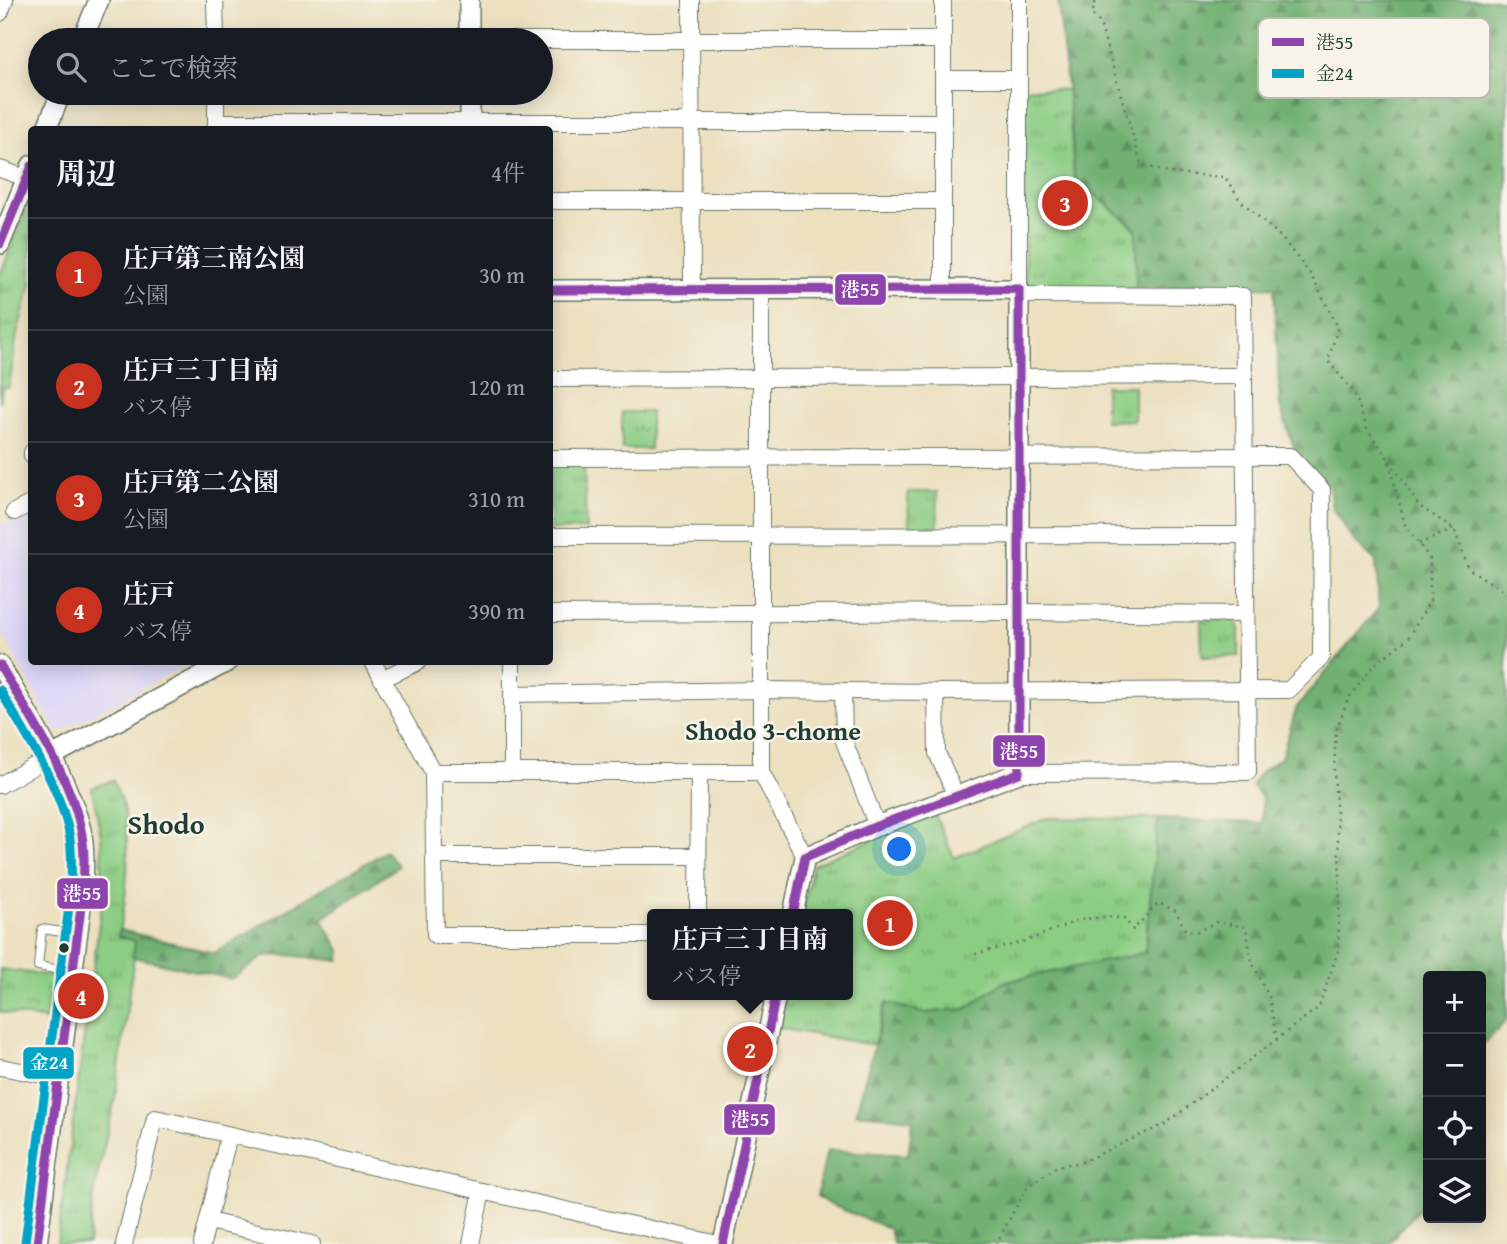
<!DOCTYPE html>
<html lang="ja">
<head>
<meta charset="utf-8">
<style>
  :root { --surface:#171b24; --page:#242831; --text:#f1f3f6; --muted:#9ea1a6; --line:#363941; --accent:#c8321e }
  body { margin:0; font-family:"Gentium Book Plus","Noto Serif JP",serif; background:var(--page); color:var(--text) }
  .controls { position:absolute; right:21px; bottom:21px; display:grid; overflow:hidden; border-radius:7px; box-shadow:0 4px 18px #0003 }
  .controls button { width:63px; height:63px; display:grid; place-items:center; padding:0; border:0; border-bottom:2px solid var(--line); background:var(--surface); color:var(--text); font:35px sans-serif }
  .you { position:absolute; left:900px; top:850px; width:24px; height:24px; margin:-18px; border:5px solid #fff; border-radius:50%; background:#1a73e8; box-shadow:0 0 0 10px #1a73e833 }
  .badge { display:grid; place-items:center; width:46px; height:46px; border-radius:50%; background:var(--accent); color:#fff; font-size:23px; font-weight:700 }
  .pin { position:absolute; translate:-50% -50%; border:4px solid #fff; box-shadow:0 2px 7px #0006 }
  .popup { position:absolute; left:647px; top:909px; width:206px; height:91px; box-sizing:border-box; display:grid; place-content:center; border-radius:7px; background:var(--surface); filter:drop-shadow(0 2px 5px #0005); font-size:23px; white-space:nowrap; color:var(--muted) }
  .popup b { font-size:26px; color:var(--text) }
  .popup::after { content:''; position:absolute; left:50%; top:100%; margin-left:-14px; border:14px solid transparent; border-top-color:var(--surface) }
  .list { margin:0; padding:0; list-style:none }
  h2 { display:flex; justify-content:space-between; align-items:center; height:91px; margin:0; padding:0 28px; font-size:30px }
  h2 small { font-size:23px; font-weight:400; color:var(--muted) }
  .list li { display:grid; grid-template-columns:46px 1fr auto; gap:21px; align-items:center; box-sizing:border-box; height:112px; padding:0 28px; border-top:2px solid var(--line) }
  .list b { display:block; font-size:26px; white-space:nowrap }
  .list p { margin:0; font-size:23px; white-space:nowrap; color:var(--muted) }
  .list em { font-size:23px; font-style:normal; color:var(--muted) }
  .icon { flex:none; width:38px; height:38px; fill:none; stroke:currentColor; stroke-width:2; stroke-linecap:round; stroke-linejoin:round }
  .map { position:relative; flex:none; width:1507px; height:1244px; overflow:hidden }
  .search { position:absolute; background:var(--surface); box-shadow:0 4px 18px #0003; left:28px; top:28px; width:525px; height:77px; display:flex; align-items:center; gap:18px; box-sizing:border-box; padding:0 24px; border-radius:38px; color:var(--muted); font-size:26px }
  .panel { position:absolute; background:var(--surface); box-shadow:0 4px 18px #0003; left:28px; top:126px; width:525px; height:539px; border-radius:7px }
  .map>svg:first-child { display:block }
  .built { fill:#dbd6f7 }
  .grass { fill:url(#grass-tufts); stroke:#56855c; stroke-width:2 }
  .forest { fill:url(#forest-firs); stroke:#487653; stroke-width:2 }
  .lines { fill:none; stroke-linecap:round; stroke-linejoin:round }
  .service-casing { stroke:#677665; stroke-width:10 }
  .minor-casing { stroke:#677665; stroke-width:18 }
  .tertiary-casing { stroke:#677665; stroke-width:22 }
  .path { stroke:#677665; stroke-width:2.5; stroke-dasharray:2 5; stroke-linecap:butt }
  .service { stroke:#fff; stroke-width:8 }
  .minor { stroke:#fff; stroke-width:16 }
  .tertiary { stroke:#fff; stroke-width:19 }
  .bus-1-casing { stroke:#f7f3e8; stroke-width:14 }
  .bus-2-casing { stroke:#f7f3e8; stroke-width:14 }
  .bus-1 { stroke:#8e44ad; stroke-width:9 }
  .bus-2 { stroke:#02a4c6; stroke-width:9 }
  .bus-dot { fill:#1f3d34; stroke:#f7f3e8; stroke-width:2.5 }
  .labels { text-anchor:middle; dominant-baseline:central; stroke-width:5; stroke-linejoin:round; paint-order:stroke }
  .neighbourhood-label { font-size:26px; font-weight:bold; fill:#1f3d34; stroke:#f7f3e8 }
  .quarter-label { font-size:28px; font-weight:bold; fill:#1f3d34; stroke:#f7f3e8 }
  .key { fill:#f7f3e8; stroke:#b6bcb2; stroke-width:2 }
  .key-label { font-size:19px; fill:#1f3d34 }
  .line-badge { stroke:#f7f3e8; stroke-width:2.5 }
  .badge-label { font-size:19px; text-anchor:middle; font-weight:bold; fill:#fff }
</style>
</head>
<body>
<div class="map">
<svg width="1507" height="1244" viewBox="0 0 1507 1244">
  <defs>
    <pattern id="grass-tufts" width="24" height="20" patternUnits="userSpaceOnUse" patternTransform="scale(1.75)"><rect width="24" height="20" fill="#8ccd84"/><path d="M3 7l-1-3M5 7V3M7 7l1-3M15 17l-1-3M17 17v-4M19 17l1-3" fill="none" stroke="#72a86d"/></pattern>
    <pattern id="forest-firs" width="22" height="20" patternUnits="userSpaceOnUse" patternTransform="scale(1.75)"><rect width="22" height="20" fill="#71b072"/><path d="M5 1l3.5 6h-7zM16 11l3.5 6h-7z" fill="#5c905e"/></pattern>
  </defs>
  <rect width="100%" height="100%" fill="#f7f3e8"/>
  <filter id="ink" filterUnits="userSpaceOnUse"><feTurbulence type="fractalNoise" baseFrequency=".0143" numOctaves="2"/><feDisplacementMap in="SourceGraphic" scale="14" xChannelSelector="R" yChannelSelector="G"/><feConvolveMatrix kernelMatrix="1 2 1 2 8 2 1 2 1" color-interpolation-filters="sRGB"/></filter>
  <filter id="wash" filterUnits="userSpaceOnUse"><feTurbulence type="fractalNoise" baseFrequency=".00686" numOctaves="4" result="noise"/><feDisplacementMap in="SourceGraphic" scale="28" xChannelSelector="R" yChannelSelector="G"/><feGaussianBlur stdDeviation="1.57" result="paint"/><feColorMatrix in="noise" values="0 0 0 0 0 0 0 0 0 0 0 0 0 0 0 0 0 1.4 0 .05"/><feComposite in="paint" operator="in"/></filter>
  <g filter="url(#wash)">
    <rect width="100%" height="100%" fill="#ece0bf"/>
    <!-- built -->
    <polygon class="built" points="31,509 32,662 192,662 57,733 0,629 0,526"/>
    <!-- grass -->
    <g class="grass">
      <polygon points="1024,88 1068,90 1074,177 1136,229 1136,288 1031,288 1025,282"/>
      <polygon points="31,197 31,284 17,334 9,387 2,388 0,402 0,275"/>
      <polygon points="1105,386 1134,386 1134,420 1105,421"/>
      <rect x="622" y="412" width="28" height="37"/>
      <polygon points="550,463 584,463 586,529 550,530"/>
      <polygon points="908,492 937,492 938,526 909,527"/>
      <polygon points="1233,619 1239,627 1239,656 1202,657 1201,620"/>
      <path d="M 113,780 C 117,790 122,801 124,811 C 130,851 128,897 118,936 L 136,941 L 115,1098 L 95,1186 L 88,1244 L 57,1244 L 103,893 L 101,835 L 92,788 Z"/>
      <polygon points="934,813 954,858 1047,818 1158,819 1145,953 1004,982 965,1009 924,1013 886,1003 873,1045 778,1028 785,995 848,995 848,914 802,914 813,865"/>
      <polygon points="0,969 53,976 46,1020 0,1012"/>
    </g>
    <!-- forest -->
    <g class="forest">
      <polygon points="1058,0 1507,0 1507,1020 1481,1046 1481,976 1428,976 1428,1200 1387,1244 894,1244 888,1228 827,1203 817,1196 827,1150 908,1155 913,1119 856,1113 886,1003 924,1013 965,1009 1004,982 1145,953 1158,819 1262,823 1262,798 1252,785 1262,771 1281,758 1297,707 1379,608 1376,561 1353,539 1332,508 1329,486 1296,453 1280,406 1274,287 1136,288 1136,229 1074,177 1072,133"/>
      <polygon points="386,851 398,866 322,919 341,952 339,961 288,955 264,956 232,979 133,957 135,941 118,936 120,930 214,953"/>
    </g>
  </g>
  <g filter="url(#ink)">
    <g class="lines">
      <!-- service casing -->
      <g class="service-casing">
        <polyline id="service" points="72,972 38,966 42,929 76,934"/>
      </g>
      <!-- minor casing -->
      <g class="minor-casing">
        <g id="minor">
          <polyline points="215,0 216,40"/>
          <polyline points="691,0 692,289"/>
          <polyline points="943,0 943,289"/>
          <polyline points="1019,0 1019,289"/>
          <polyline points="0,13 5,0"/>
          <polyline points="400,40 943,40"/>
          <polyline points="943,79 1019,79"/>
          <polyline points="216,93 216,130"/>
          <polyline points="216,122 943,122"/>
          <polyline points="0,169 26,178"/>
          <polyline points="550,201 943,201"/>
          <polyline points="761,289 761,772"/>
          <polyline points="1019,295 1243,296 1248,772 1019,773"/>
          <polyline points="550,379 1244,376"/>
          <polyline points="32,452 32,456"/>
          <polyline points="14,512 32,503"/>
          <polyline points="550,536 1245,535"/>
          <polyline points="550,614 1018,612 1246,614"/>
          <polyline points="373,662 433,772 761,772 805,857"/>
          <polyline points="382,679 418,662"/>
          <polyline points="843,692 844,741 877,826"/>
          <polyline points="936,692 937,753 956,796"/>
          <polyline points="512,694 762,690 936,692 1289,690 1321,658 1322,490 1290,456 550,458"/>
          <polyline points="433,772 435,935 652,935"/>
          <polyline points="512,772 512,662"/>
          <polyline points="0,785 50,757"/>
          <polyline points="434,856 698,856"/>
          <polyline points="698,914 699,773"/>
          <polyline points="0,1067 59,1078"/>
          <polyline points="208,1221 312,1244"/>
          <polyline points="124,1244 155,1118 718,1244"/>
          <polyline points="202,1244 229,1135"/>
          <polyline points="471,1244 482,1191"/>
        </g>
      </g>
      <!-- tertiary casing -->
      <g class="tertiary-casing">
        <g id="tertiary">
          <polyline points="469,0 469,40"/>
          <polyline points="82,40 99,0"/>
          <polyline points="470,93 470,130"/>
          <polyline points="46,130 61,93"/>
          <polyline points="0,244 32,165"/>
          <polyline points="550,290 1019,289 1019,773 877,826 805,857 793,914"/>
          <path d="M 0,665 C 28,716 67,774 81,830 C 86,852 83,877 82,900 L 37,1244"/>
          <polyline points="50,757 227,662"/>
          <polyline points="723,1244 776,995"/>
        </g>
      </g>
      <!-- path -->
      <g class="path">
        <polyline points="1390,461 1419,506 1454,529 1469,569 1507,593"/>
        <polyline points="1419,544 1454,529"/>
        <polyline points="975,954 1026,941 1079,920 1102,917 1124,918 1133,930 1158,903 1176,911 1185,930 1196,932 1217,922 1246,927 1252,962 1269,997 1277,1041"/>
        <polyline points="996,1244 1027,1187 1057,1166 1082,1162 1165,1124 1319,1007 1338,951 1340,874 1334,770 1336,731 1348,699 1374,665 1408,638 1430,601 1430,559 1405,525 1388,458 1367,429 1354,392 1328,361 1338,327 1311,275 1281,237 1240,200 1225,177 1169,173 1141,164 1100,23 1092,14 1096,0"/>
      </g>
      <!-- service -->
      <use href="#service" class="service"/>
      <!-- minor -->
      <use href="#minor" class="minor"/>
      <!-- tertiary -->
      <use href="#tertiary" class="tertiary"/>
      <!-- bus-1 casing -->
      <g class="bus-1-casing">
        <g id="bus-1">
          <polyline points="0,244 32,166"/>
          <polyline points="550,290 1019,289 1019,773 877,826 805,857 793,914"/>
          <path d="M 0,665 C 29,716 72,777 82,835 C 86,857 83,878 82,900 L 37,1244"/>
          <polyline points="723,1244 776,995"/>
        </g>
      </g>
      <!-- bus-2 casing -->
      <g class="bus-2-casing">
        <path id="bus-2" d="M 0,690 C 25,734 62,788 70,839 C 73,858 71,879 70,899 L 25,1242"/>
      </g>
      <!-- bus-1 -->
      <use href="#bus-1" class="bus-1"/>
      <!-- bus-2 -->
      <use href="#bus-2" class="bus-2"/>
    </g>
  </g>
  <!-- markers -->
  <circle class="bus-dot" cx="64" cy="948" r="6"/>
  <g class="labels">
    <!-- neighbourhood labels -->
    <g class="neighbourhood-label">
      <text x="773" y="730">Shodo 3-chome</text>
    </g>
    <!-- quarter labels -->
    <g class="quarter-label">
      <text x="166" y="823">Shodo</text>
    </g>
  </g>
  <!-- legend -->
  <rect x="1258" y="18" width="232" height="80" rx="10" class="key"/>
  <rect x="1272" y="38" width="32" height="8" fill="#8e44ad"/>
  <rect x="1272" y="69" width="32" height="9" fill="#02a4c6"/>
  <g class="key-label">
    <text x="1316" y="49">港55</text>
    <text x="1316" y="80">金24</text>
  </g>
  <g class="line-badge">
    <rect x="834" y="273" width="53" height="33" rx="7" fill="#8e44ad"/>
    <rect x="992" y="734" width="54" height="34" rx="7" fill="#8e44ad"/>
    <rect x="56" y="877" width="53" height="33" rx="7" fill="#8e44ad"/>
    <rect x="22" y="1046" width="53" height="34" rx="7" fill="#02a4c6"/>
    <rect x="723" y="1103" width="53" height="33" rx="7" fill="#8e44ad"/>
  </g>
  <g class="badge-label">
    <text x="860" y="296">港55</text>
    <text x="1019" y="758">港55</text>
    <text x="82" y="900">港55</text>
    <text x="49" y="1069">金24</text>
    <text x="750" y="1126">港55</text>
  </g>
</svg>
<div class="controls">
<button>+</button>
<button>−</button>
<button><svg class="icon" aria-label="locate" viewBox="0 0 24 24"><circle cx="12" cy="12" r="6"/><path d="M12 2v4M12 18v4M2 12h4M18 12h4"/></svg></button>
<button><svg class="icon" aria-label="layers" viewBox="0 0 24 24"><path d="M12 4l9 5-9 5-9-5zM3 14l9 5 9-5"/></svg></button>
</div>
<div class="you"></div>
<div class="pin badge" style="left:890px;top:923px">1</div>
<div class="pin badge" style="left:750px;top:1049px">2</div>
<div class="popup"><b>庄戸三丁目南</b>バス停</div>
<div class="pin badge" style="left:1065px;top:203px">3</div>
<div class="pin badge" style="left:81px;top:996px">4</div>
<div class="search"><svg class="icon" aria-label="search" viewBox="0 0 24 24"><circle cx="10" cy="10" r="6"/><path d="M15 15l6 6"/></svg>ここで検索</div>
<section class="panel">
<h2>周辺<small>4件</small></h2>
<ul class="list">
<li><span class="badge">1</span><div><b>庄戸第三南公園</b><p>公園</p></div><em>30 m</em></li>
<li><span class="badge">2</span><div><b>庄戸三丁目南</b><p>バス停</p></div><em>120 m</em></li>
<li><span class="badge">3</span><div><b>庄戸第二公園</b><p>公園</p></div><em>310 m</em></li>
<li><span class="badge">4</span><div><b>庄戸</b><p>バス停</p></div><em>390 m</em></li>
</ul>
</section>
</div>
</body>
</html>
